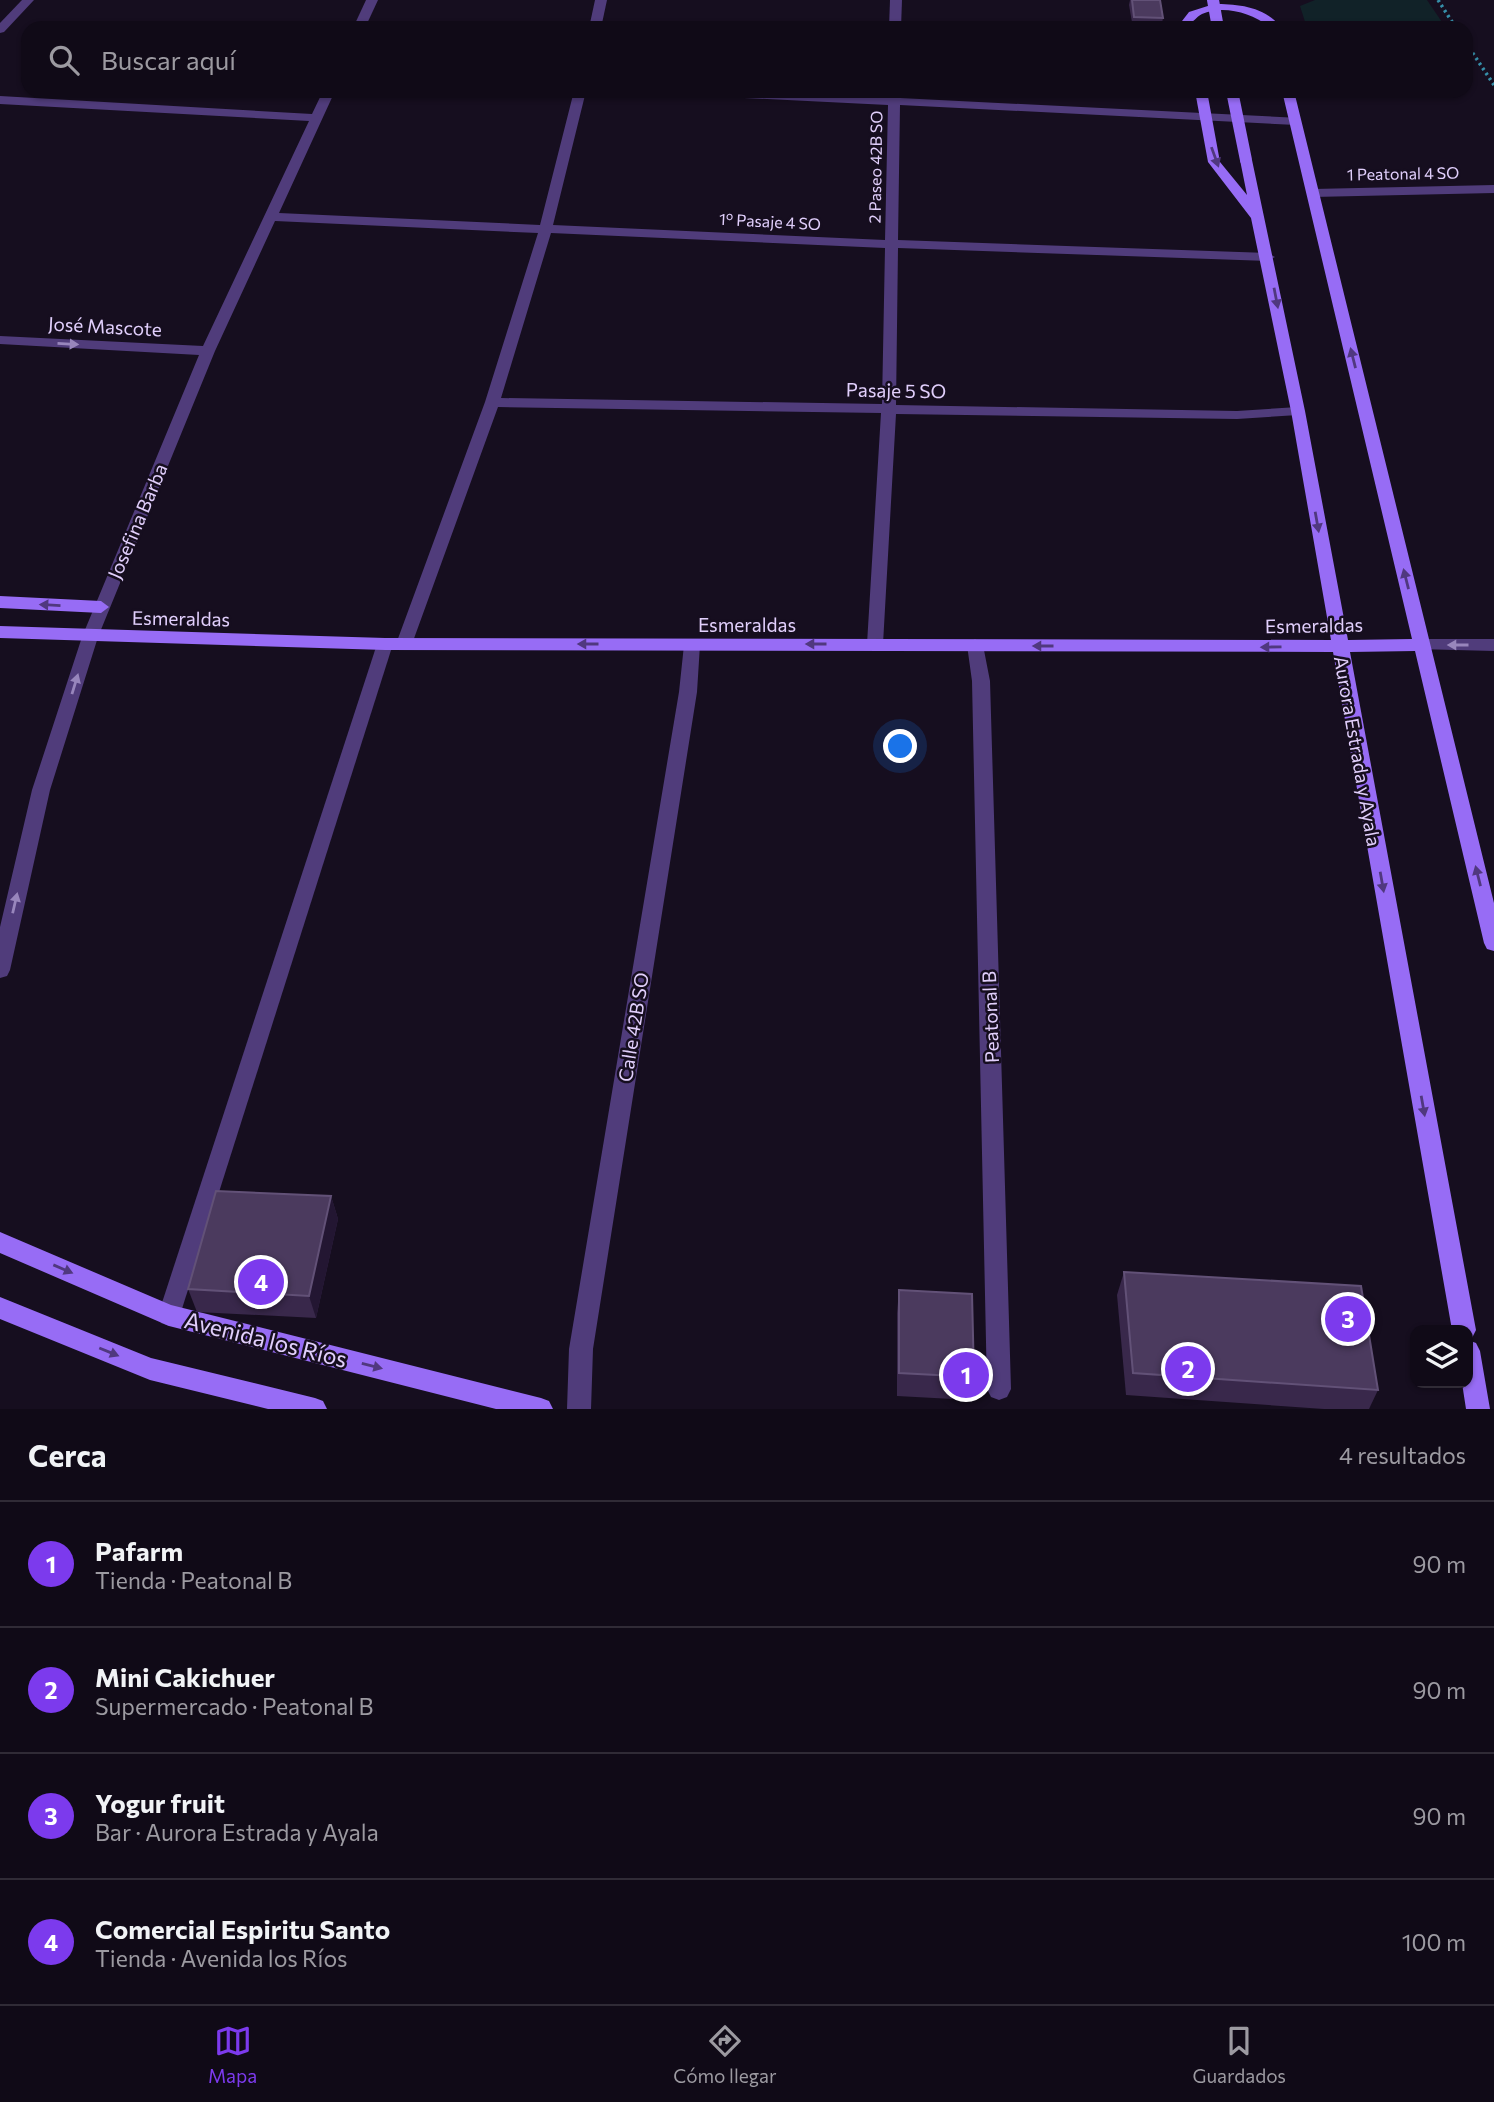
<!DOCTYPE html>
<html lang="es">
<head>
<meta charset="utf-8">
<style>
  :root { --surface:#100a17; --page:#1e1824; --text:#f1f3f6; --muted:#9c9aa1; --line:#302b36; --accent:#7c3aed }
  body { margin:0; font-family:Commissioner,sans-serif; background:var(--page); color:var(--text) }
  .controls { position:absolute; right:21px; bottom:21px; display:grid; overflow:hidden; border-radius:14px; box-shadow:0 2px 5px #0004 }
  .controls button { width:63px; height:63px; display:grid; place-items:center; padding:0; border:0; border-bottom:2px solid var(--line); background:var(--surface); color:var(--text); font:35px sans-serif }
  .you { position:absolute; left:901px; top:747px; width:24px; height:24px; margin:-18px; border:5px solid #fff; border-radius:50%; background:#1a73e8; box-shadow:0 0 0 10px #1a73e833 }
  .badge { display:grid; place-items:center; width:46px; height:46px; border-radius:50%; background:var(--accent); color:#fff; font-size:23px; font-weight:700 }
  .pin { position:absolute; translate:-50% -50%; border:4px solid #fff; box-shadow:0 2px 7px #0006 }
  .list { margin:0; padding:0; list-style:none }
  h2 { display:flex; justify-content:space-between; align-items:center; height:91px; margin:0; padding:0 28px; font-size:30px }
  h2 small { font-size:23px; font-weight:400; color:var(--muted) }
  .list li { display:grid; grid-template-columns:46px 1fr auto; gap:21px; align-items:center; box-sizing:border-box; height:126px; padding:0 28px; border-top:2px solid var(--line) }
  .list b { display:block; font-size:26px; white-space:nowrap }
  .list p { margin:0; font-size:23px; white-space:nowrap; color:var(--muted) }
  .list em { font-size:23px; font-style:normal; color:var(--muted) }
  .icon { flex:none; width:38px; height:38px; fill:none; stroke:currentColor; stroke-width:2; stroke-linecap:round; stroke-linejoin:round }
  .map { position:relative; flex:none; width:1494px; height:1409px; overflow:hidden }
  .search { position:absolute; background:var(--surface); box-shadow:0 2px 5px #0004; left:21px; right:21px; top:21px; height:77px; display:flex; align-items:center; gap:18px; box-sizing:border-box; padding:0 24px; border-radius:21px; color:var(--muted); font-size:26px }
  .sheet { height:595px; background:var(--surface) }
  nav { display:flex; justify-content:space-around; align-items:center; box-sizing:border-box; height:98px; border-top:2px solid var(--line); background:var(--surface); font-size:19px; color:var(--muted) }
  nav a { display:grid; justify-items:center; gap:4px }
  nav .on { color:var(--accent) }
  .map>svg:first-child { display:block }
  .green { fill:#112228 }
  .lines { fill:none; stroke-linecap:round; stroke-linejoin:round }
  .path { stroke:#368fa9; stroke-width:3.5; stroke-dasharray:2.5 3.5; stroke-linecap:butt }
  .minor { fill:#503c7b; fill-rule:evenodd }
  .tertiary { fill:#503c7b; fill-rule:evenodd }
  .secondary { fill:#976cf5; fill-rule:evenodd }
  .secondary-bridge { stroke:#976cf5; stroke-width:12 }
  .wall { fill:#39284b }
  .shaded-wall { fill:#231632 }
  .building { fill:#4b3a5e; stroke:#625177; stroke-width:2 }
  .oneway { fill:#50387f }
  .oneway2 { fill:#9886bc }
  .labels { text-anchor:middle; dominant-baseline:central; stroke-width:5; stroke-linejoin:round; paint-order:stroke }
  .far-street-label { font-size:16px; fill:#e1cffc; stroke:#160e1f }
  .street-label { font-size:19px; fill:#e1cffc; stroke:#160e1f }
  .near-street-label { font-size:23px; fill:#e1cffc; stroke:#160e1f }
</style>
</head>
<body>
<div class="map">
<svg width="1494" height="1409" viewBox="0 0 1494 1409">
  <rect width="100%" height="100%" fill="#160e1f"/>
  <!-- green -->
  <polygon class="green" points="1315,0 1427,0 1446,28 1307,28 1300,6"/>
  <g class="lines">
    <!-- path -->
    <g class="path">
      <polyline points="1438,0 1456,28"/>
      <polyline points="1466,43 1494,85"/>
    </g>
    <!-- minor -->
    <g class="minor">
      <polygon points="22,0 34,0 4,32 0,33 0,23"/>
      <polygon points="366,0 378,0 365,28 353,28"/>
      <polygon points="595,0 607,0 601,28 589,28"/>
      <polygon points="890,0 902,0 901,28 889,28"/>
      <path d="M 323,91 L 335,91 L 279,213 L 540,225 L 574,91 L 586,91 L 553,225 L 885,240 L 888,105 L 685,95 L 679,91 L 758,91 L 888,97 L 888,91 L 900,91 L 900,98 L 1300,118 L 1300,124 L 1296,125 L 900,105 L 898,240 L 1268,253 L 1275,257 L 1268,261 L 898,248 L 896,405 L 1237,411 L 1298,407 L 1305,411 L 1298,415 L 1237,419 L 896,414 L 883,644 L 875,650 L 867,644 L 881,413 L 498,407 L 412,644 L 404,650 L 396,644 L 485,402 L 538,233 L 275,221 L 215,351 L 98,637 L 50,790 L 10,970 L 7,976 L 0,978 L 0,927 L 32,790 L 82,637 L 199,355 L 0,344 L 0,336 L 203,346 L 309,121 L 0,104 L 0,96 L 312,114 ZM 551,233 L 885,248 L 882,404 L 501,398 Z"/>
      <polygon points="1494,185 1494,193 1313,197 1307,193 1313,189"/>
      <polygon points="385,638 393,644 180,1315 177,1323 169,1326 161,1323 158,1315 377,644"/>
      <polygon points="692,639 700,645 697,692 593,1349 591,1409 567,1409 569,1349 679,692 684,645"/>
      <polygon points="975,639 983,645 990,681 1011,1389 1007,1397 999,1400 991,1397 987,1389 972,681 967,645"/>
    </g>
    <!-- tertiary -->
    <polygon class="tertiary" points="1423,639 1494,639 1494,651 1417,649 1415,645"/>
    <!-- secondary -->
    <g class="secondary">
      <path d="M 1214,4 C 1236,4 1262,6 1278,24 L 1268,26 C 1251,12 1222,5 1202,14 C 1196,17 1194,22 1188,24 L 1182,21 L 1189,12 Z"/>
      <polygon points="1195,91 1207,91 1220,162 1247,195 1240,160 1246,156 1252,160 1305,411 1348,640 1412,639 1282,91 1294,91 1494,903 1494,951 1487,949 1484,943 1415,651 1350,652 1476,1330 1472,1338 1468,1339 1468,1330 1452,1330 1333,652 385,650 0,638 0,626 385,638 1331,640 1291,411 1251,218 1208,162"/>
      <polygon points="0,596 101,601 109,607 101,613 0,608"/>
      <polygon points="0,1232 171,1305 541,1398 549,1401 553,1409 496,1409 169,1326 0,1253"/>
      <polygon points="0,1297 151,1358 315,1398 323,1401 327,1409 268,1409 150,1380 0,1319"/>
      <polygon points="1468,1340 1476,1343 1480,1351 1490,1409 1466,1409 1462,1383 1468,1383"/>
    </g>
    <!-- secondary-bridge -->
    <g class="secondary-bridge">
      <polyline points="1213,0 1218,28"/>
      <polyline points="1232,91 1246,160"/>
    </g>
  </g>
  <!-- wall -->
  <g class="wall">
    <polygon points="1130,0 1160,0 1163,18 1161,28 1133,28 1129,5"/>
    <polygon points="331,1196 338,1219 316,1318 197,1312 188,1289"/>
    <polygon points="1124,1272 1378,1390 1369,1409 1324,1409 1126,1395 1117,1295"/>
    <polygon points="899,1290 974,1377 971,1400 897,1396 897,1313"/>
  </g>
  <!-- shaded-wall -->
  <polygon class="shaded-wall" points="331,1196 338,1219 316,1318 309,1296"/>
  <!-- building -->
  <g class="building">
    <polygon points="1132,0 1160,0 1163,18 1134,17"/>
    <polygon points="216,1191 331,1196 309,1296 188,1289"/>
    <polygon points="1124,1272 1361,1286 1378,1390 1133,1373"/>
    <polygon points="899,1290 972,1294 974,1377 899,1373"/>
  </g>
  <!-- one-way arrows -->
  <defs><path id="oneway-solid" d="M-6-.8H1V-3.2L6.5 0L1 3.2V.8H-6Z" transform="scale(1.75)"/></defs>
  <g class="oneway">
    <use href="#oneway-solid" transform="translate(1215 157) rotate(70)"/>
    <use href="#oneway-solid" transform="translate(1276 298) rotate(79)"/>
    <use href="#oneway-solid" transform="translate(1353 358) rotate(-104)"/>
    <use href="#oneway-solid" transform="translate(1317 522) rotate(80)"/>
    <use href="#oneway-solid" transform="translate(1406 579) rotate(-104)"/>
    <use href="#oneway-solid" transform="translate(50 605) rotate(-177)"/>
    <use href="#oneway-solid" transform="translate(588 644) rotate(-180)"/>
    <use href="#oneway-solid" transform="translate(816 644) rotate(180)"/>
    <use href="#oneway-solid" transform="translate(1043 646) rotate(-180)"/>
    <use href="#oneway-solid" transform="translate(1271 647) rotate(179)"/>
    <use href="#oneway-solid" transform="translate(1478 876) rotate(-104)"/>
    <use href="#oneway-solid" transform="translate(1382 882) rotate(80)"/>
    <use href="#oneway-solid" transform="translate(1423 1106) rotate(80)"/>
    <use href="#oneway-solid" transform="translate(63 1269) rotate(23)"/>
    <use href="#oneway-solid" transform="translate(109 1352) rotate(22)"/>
    <use href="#oneway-solid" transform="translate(372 1366) rotate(14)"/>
  </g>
  <g class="oneway2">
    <use href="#oneway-solid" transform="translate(68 344) rotate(3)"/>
    <use href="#oneway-solid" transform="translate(1458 645) rotate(-180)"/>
    <use href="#oneway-solid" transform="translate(75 684) rotate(-73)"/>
    <use href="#oneway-solid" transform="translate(15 903) rotate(-77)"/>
  </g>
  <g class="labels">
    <!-- far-street labels -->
    <g class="far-street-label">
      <text transform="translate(875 167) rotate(-89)">2 Paseo 42B SO</text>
      <text transform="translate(1403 173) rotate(-1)">1 Peatonal 4 SO</text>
      <text transform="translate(770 221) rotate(3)">1º Pasaje 4 SO</text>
    </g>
    <!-- street labels -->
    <g class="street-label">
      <text transform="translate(105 326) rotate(3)">José Mascote</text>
      <text transform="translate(896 390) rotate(1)">Pasaje 5 SO</text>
      <text transform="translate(137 521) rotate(-67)">Josefina Barba</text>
      <text transform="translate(181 618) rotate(1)">Esmeraldas</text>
      <text x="747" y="624">Esmeraldas</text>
      <text transform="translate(1314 625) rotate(-1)">Esmeraldas</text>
      <text transform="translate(1358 751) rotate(80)">Aurora Estrada y Ayala</text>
      <text transform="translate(990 1017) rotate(-92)">Peatonal B</text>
      <text transform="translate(633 1027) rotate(-81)">Calle 42B SO</text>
    </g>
    <!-- near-street labels -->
    <g class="near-street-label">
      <text transform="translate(266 1339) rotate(14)">Avenida los Ríos</text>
    </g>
  </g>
</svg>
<div class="controls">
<button><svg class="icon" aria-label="layers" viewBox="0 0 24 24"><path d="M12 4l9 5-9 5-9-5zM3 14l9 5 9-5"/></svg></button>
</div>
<div class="you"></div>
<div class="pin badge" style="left:966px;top:1375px">1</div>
<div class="pin badge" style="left:1188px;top:1369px">2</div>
<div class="pin badge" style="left:1348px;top:1319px">3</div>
<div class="pin badge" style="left:261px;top:1282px">4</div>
<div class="search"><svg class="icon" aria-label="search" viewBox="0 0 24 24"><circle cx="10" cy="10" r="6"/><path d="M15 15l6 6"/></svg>Buscar aquí</div>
</div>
<section class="sheet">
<h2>Cerca<small>4 resultados</small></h2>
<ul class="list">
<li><span class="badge">1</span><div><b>Pafarm</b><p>Tienda · Peatonal B</p></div><em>90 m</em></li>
<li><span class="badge">2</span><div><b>Mini Cakichuer</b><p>Supermercado · Peatonal B</p></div><em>90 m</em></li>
<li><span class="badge">3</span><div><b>Yogur fruit</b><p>Bar · Aurora Estrada y Ayala</p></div><em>90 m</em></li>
<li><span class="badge">4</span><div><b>Comercial Espiritu Santo</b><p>Tienda · Avenida los Ríos</p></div><em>100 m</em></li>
</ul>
</section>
<nav>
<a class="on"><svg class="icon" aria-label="map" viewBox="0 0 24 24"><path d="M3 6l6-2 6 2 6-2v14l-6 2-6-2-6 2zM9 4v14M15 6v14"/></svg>Mapa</a>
<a><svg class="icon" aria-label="directions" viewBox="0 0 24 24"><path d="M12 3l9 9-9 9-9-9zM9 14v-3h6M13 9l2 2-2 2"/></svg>Cómo llegar</a>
<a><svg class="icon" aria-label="saved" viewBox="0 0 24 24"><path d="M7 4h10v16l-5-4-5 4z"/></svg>Guardados</a>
</nav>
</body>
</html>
